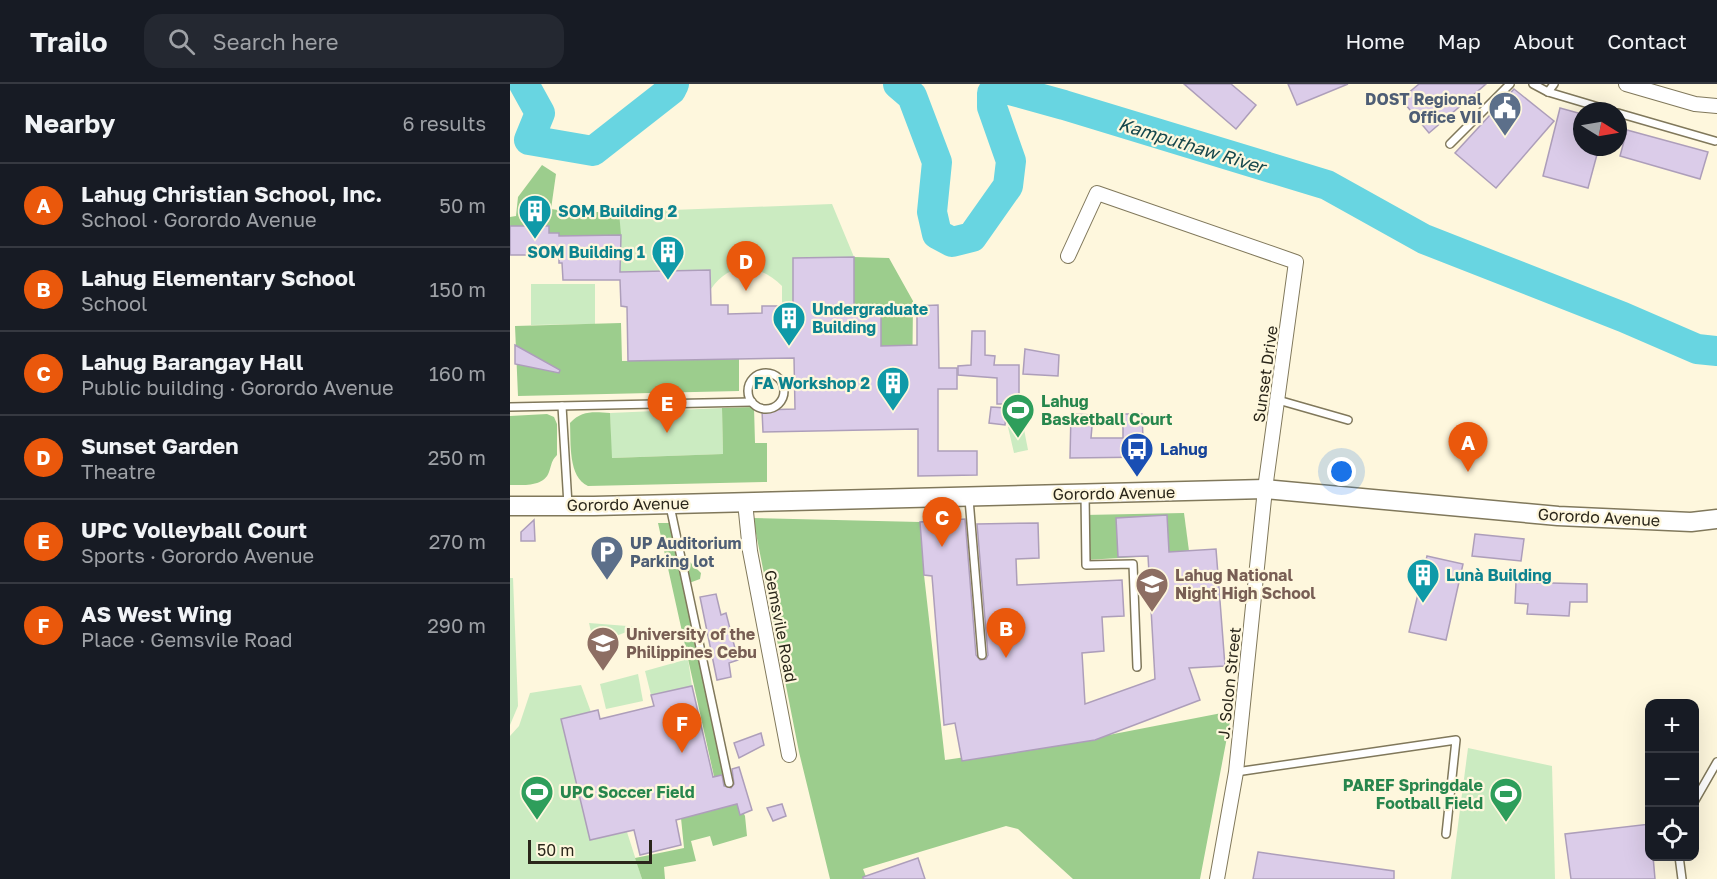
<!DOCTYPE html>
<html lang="en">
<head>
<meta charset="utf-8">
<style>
  :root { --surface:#171b24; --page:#242831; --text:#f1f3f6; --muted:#9ea1a6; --line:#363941; --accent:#ea580c }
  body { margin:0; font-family:"Golos Text",sans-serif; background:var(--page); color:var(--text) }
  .controls { position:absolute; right:18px; bottom:18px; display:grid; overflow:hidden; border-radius:12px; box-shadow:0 6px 24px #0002 }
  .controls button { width:54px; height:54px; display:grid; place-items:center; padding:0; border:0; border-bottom:2px solid var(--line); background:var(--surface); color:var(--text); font:30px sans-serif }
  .compass { position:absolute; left:1063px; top:18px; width:54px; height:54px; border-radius:50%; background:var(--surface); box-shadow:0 6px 24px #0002; rotate:101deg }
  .scale { position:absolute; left:18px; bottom:15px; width:124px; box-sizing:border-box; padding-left:6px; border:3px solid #2a261a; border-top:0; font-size:16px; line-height:21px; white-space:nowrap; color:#2a261a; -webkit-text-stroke:4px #fef7dd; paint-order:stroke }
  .you { position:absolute; left:832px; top:388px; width:21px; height:21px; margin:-15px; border:4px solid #fff; border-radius:50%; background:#1a73e8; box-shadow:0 0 0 9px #1a73e833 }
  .badge { display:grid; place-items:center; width:39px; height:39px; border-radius:50%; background:var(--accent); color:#fff; font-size:20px; font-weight:700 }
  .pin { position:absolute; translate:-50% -50px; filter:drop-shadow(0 2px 3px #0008) }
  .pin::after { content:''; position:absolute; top:32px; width:21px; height:18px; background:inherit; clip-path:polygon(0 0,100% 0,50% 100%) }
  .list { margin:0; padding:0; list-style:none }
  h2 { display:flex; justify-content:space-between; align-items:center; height:78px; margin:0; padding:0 24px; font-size:26px }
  h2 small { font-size:20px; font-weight:400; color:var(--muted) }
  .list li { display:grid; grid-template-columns:39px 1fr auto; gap:18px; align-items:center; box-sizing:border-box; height:84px; padding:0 24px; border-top:2px solid var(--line) }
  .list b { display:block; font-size:22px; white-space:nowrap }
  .list p { margin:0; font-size:20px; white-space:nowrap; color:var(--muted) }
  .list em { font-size:20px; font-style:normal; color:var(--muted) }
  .icon { flex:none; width:33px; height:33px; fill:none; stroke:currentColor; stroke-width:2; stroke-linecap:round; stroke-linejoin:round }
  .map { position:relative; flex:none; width:1207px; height:795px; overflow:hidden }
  header { display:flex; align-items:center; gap:36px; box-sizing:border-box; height:84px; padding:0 30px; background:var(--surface); border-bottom:2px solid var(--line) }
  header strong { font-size:28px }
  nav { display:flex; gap:33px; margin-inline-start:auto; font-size:21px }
  .search { width:420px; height:54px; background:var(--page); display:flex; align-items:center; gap:15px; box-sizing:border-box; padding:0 21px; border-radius:18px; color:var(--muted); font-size:22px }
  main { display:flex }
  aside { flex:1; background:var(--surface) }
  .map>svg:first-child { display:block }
  .green { fill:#cbebc1 }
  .forest { fill:#9ccd8d }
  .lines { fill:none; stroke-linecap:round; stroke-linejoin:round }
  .river { stroke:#68d5e1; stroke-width:30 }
  .building { fill:#dbcce9; stroke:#ad9eba; stroke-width:1.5 }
  .service-casing { stroke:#80785b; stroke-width:10 }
  .minor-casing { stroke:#80785b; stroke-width:16 }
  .secondary-casing { stroke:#80785b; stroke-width:21 }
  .service { stroke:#fff; stroke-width:7 }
  .minor { stroke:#fff; stroke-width:14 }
  .secondary { stroke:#fff; stroke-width:18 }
  .labels { text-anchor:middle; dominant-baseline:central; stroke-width:4.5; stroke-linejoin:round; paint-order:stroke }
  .service-label { font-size:16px; font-weight:bold; fill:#4e5e75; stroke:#fef7dd; text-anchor:end }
  .culture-label { font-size:16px; font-weight:bold; fill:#0d838f; stroke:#fef7dd; text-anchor:start }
  .street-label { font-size:16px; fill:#2a261a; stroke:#fef7dd }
  .leisure-label { font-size:16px; font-weight:bold; fill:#27864d; stroke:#fef7dd; text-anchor:start }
  .transit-label { font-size:16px; font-weight:bold; fill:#164399; stroke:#fef7dd; text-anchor:start }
  .education-label { font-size:16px; font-weight:bold; fill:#785e54; stroke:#fef7dd; text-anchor:start }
  .water-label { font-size:18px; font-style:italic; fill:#15474c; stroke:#fef7dd }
</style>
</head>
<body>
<header>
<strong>Trailo</strong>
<div class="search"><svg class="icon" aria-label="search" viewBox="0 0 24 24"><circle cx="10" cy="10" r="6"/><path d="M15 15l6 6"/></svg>Search here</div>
<nav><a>Home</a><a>Map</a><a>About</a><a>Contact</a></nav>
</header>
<main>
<aside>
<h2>Nearby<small>6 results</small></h2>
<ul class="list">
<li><span class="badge">A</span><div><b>Lahug Christian School, Inc.</b><p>School · Gorordo Avenue</p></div><em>50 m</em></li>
<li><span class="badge">B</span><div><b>Lahug Elementary School</b><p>School</p></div><em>150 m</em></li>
<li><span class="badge">C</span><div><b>Lahug Barangay Hall</b><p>Public building · Gorordo Avenue</p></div><em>160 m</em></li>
<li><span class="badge">D</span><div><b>Sunset Garden</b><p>Theatre</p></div><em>250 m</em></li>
<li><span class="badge">E</span><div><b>UPC Volleyball Court</b><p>Sports · Gorordo Avenue</p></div><em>270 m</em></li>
<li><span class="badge">F</span><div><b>AS West Wing</b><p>Place · Gemsvile Road</p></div><em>290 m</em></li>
</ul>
</aside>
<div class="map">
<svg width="1207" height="795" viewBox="0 0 1207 795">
  <rect width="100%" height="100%" fill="#fef7dd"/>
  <!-- green -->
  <g class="green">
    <path d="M 322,120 L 344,173 L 283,174 L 283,197 L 302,221 L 272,222 L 272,202 C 249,179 220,177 201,205 L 200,186 L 110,188 L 109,128 Z"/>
    <polygon points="21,200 85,200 85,240 21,241"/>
    <polygon points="212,324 213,370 101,374 100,329"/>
    <polygon points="513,340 518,366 504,369 498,343"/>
    <polygon points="0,494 3,494 8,622 0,641"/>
    <polygon points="79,539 130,543 84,560"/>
    <polygon points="178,575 182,602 141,611 135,587"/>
    <polygon points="128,590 133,617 96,625 90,600"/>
    <polygon points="71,601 81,628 51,635 80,756 117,748 132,795 0,795 0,652 9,642 20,609"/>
    <polygon points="958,664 1042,682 1045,795 941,795"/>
  </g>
  <!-- forest -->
  <g class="forest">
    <polygon points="32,81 46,90 41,125 62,128 109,128 111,151 53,152 49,164 49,149 39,149 39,142 0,142 0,133 6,132 8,113"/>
    <polygon points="344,173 379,174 403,217 402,311 388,262 371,262 371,229 344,228"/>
    <polygon points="111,239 112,277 229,275 229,307 8,312 5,242"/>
    <path d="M 244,323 L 245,359 L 257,359 L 257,398 L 78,402 C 58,393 61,359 60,339 C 72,326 84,328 100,329 L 102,374 L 213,370 L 212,324 Z"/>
    <path d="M 37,330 L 44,333 L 47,340 L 47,371 C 41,377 42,380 39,388 C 34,403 13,401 0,401 L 0,332 Z"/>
    <polygon points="674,429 679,467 658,471 576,476 574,431"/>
    <polygon points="243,434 410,438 414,491 435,676 573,656 722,627 690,795 563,795 508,745 496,742 353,785 357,795 320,795 289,668"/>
    <polygon points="148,439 159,439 168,478 180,478 191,489 190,495 179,499 223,706 235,732 237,752 203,762 200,752 181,757 186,777 154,783 155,795 132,795 125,774 174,764 171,734 211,724"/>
  </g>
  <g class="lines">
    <!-- river -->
    <g class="river">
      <polyline points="14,0 30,29 19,56 83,67 161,6 164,0"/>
      <polyline points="388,0 402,12 427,78 422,128 427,150 442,158 462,153 498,102 501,77 482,23 482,9 496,5 554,21 817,101 914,155 1113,233 1187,265 1207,267"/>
    </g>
  </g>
  <!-- building -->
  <g class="building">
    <polygon points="674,0 721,0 746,21 726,45"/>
    <polygon points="778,0 838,0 787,21"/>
    <polygon points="909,0 976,0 919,49 891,15"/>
    <polygon points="1004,5 1044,37 986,104 945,69"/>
    <polygon points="1050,24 1072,30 1072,63 1089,63 1078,104 1033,92"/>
    <polygon points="1117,46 1198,68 1190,95 1110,72"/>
    <polygon points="0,142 39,142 39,149 49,149 49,152 111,151 110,188 200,186 201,221 218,221 218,230 252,229 252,222 283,222 283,174 344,173 344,229 371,229 371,262 407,261 407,222 428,221 429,284 447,284 447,305 428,305 428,367 467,367 467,391 408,392 408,345 253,348 252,326 285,325 284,274 118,277 117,223 111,222 110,196 53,196 52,179 49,179 49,171 0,171"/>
    <polygon points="462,247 475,247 475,271 485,272 484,281 509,281 509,320 487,320 487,294 448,291 448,282 461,281"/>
    <polygon points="5,261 50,286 49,289 5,280"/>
    <polygon points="515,265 549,271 548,292 513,290"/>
    <polygon points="481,323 497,324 495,341 479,339"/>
    <polygon points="561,330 583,331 581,354 613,354 613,330 632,330 633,354 638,354 638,373 560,374"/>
    <polygon points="657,431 659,468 706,465 715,582 679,584 690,616 585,656 452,677 445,639 434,641 422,492 414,491 410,438 455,435 466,571 470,576 476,575 478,571 467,440 528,439 529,474 506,475 507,501 612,496 614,532 592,533 594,567 572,569 575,620 645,595 638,472 608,473 606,434"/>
    <polygon points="24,436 25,457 11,457 11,448"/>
    <polygon points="965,450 1014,455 1011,477 962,472"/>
    <polygon points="917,472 953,480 936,556 899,548"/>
    <polygon points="1006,498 1077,500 1077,518 1060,518 1059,532 1017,530 1018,520 1005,519"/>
    <polygon points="206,510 211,531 216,529 228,576 219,579 221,593 207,596 190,513"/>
    <polygon points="182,602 203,693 212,691 214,702 221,704 224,700 222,685 229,683 242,726 230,731 227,720 166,736 171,761 130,771 124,746 80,756 51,635 88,626 90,635 144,622 141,611"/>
    <polygon points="251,649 254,661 229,674 224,659"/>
    <polygon points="272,720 276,732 263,737 257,724"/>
    <polygon points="1140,740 1140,772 1143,772 1145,795 1061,795 1055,750"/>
    <polygon points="748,768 884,787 884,795 743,795"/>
    <polygon points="408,774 415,795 353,795 353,793"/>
  </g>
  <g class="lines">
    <!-- service casing -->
    <g class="service-casing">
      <g id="service">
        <polyline points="1023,0 1038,8 1102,27"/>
        <polyline points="1038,8 1044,0"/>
        <polyline points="1108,29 1205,57"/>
        <polyline points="940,60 1000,0"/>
        <circle cx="256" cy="307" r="18"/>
        <polyline points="768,316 838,336"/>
        <polyline points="52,322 58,421"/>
        <polyline points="0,323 242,318"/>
        <polyline points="575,410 576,481 623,480 627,583"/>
        <polyline points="459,415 472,571"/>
        <polyline points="160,422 219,699"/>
        <polyline points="726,688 946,656 936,750"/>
        <polyline points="1184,718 1207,678"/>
        <polyline points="1169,772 1172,795"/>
      </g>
    </g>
    <!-- minor casing -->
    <g class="minor-casing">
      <g id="minor">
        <polyline points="1116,0 1185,20 1207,22"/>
        <polyline points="558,172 587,109 786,178 755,405 726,688 707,795"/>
        <polyline points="235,418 240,467 279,671"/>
      </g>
    </g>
    <!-- secondary casing -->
    <g class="secondary-casing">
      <polyline id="secondary" points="0,422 84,422 755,405 1048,432 1181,438 1207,435"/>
    </g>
    <!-- service -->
    <use href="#service" class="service"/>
    <!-- minor -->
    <use href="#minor" class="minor"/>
    <!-- secondary -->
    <use href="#secondary" class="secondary"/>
  </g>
  <!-- icons -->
  <defs>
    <g id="civic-pin" transform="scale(1.725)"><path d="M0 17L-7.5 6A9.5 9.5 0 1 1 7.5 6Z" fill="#5c6f8a" stroke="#fef7dd"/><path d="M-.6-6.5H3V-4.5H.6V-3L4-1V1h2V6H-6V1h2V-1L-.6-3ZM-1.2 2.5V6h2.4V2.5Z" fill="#fff"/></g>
    <g id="building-pin" transform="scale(1.725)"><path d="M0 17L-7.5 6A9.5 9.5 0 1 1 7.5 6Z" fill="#0f9aa8" stroke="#fef7dd"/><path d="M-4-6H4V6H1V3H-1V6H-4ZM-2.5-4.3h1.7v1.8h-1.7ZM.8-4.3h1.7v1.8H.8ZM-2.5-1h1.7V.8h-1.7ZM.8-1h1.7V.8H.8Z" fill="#fff"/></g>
    <g id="stadium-pin" transform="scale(1.725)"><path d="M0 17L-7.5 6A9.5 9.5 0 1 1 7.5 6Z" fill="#2e9e5b" stroke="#fef7dd"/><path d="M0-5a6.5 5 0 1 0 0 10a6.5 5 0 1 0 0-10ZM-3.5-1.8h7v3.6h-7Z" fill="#fff"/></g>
    <g id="bus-pin" transform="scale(1.725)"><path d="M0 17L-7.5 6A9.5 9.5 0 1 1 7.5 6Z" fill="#1a4fb4" stroke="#fef7dd"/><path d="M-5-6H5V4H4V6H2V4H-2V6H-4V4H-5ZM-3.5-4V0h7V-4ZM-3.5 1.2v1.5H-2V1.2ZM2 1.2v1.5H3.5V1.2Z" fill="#fff"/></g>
    <g id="parking-pin" transform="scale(1.725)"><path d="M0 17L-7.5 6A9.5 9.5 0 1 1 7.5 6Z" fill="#5c6f8a" stroke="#fef7dd"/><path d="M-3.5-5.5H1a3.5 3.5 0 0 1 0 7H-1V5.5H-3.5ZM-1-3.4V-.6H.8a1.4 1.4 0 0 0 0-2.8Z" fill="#fff"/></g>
    <g id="school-pin" transform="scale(1.725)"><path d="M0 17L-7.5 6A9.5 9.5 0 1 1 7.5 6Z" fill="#8d6e63" stroke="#fef7dd"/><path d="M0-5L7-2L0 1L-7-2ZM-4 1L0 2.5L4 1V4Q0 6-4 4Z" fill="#fff"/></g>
    <g id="university-pin" transform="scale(1.725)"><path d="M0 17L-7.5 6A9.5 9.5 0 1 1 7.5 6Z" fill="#8d6e63" stroke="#fef7dd"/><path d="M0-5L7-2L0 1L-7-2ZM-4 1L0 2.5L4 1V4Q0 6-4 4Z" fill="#fff"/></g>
  </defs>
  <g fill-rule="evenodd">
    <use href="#civic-pin" x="995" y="24"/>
    <use href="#building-pin" x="25" y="127"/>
    <use href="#building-pin" x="158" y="168"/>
    <use href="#building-pin" x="279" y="234"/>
    <use href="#building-pin" x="383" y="299"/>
    <use href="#stadium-pin" x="508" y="326"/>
    <use href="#bus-pin" x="627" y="365"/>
    <use href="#parking-pin" x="97" y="468"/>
    <use href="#building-pin" x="913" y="491"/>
    <use href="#school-pin" x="642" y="500"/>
    <use href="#university-pin" x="93" y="559"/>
    <use href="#stadium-pin" x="27" y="708"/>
    <use href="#stadium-pin" x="996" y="710"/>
  </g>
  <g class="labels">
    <!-- service labels -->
    <g class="service-label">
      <text x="972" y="15">DOST Regional<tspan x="972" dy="18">Office VII</tspan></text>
      <text x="120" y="459" text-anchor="start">UP Auditorium<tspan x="120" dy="18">Parking lot</tspan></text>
    </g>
    <!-- culture labels -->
    <g class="culture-label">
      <text x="48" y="127">SOM Building 2</text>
      <text x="135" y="168" text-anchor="end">SOM Building 1</text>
      <text x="302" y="225">Undergraduate<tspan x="302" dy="18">Building</tspan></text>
      <text x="360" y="299" text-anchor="end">FA Workshop 2</text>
      <text x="936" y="491">Lunà Building</text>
    </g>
    <!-- street labels -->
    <g class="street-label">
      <text transform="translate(755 290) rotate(-82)">Sunset Drive</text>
      <text transform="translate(604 409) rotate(-1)">Gorordo Avenue</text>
      <text transform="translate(118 420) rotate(-1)">Gorordo Avenue</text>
      <text transform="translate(1089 433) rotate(3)">Gorordo Avenue</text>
      <text transform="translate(271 542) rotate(79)">Gemsvile Road</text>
      <text transform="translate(719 599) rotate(-84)">J. Solon Street</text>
    </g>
    <!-- leisure labels -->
    <g class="leisure-label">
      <text x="531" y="317">Lahug<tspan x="531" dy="18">Basketball Court</tspan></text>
      <text x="973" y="701" text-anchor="end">PAREF Springdale<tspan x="973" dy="18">Football Field</tspan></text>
      <text x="50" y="708">UPC Soccer Field</text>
    </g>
    <!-- transit labels -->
    <g class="transit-label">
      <text x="650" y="365">Lahug</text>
    </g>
    <!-- education labels -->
    <g class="education-label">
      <text x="665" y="491">Lahug National<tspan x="665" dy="18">Night High School</tspan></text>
      <text x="116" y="550">University of the<tspan x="116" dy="18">Philippines Cebu</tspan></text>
    </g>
    <!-- water labels -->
    <g class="water-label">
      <text transform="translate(682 61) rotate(17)">Kamputhaw River</text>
    </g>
  </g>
</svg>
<div class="controls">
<button>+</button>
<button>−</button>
<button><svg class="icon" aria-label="locate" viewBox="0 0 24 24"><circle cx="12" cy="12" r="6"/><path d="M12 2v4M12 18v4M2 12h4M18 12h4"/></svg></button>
</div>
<svg class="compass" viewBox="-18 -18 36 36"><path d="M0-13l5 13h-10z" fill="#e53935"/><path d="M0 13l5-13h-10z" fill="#9ea1a6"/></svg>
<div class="scale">50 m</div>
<div class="you"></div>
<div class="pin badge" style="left:958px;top:388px">A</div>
<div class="pin badge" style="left:496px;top:574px">B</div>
<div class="pin badge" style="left:432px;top:463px">C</div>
<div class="pin badge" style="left:236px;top:207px">D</div>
<div class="pin badge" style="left:157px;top:349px">E</div>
<div class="pin badge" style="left:172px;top:669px">F</div>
</div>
</main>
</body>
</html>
